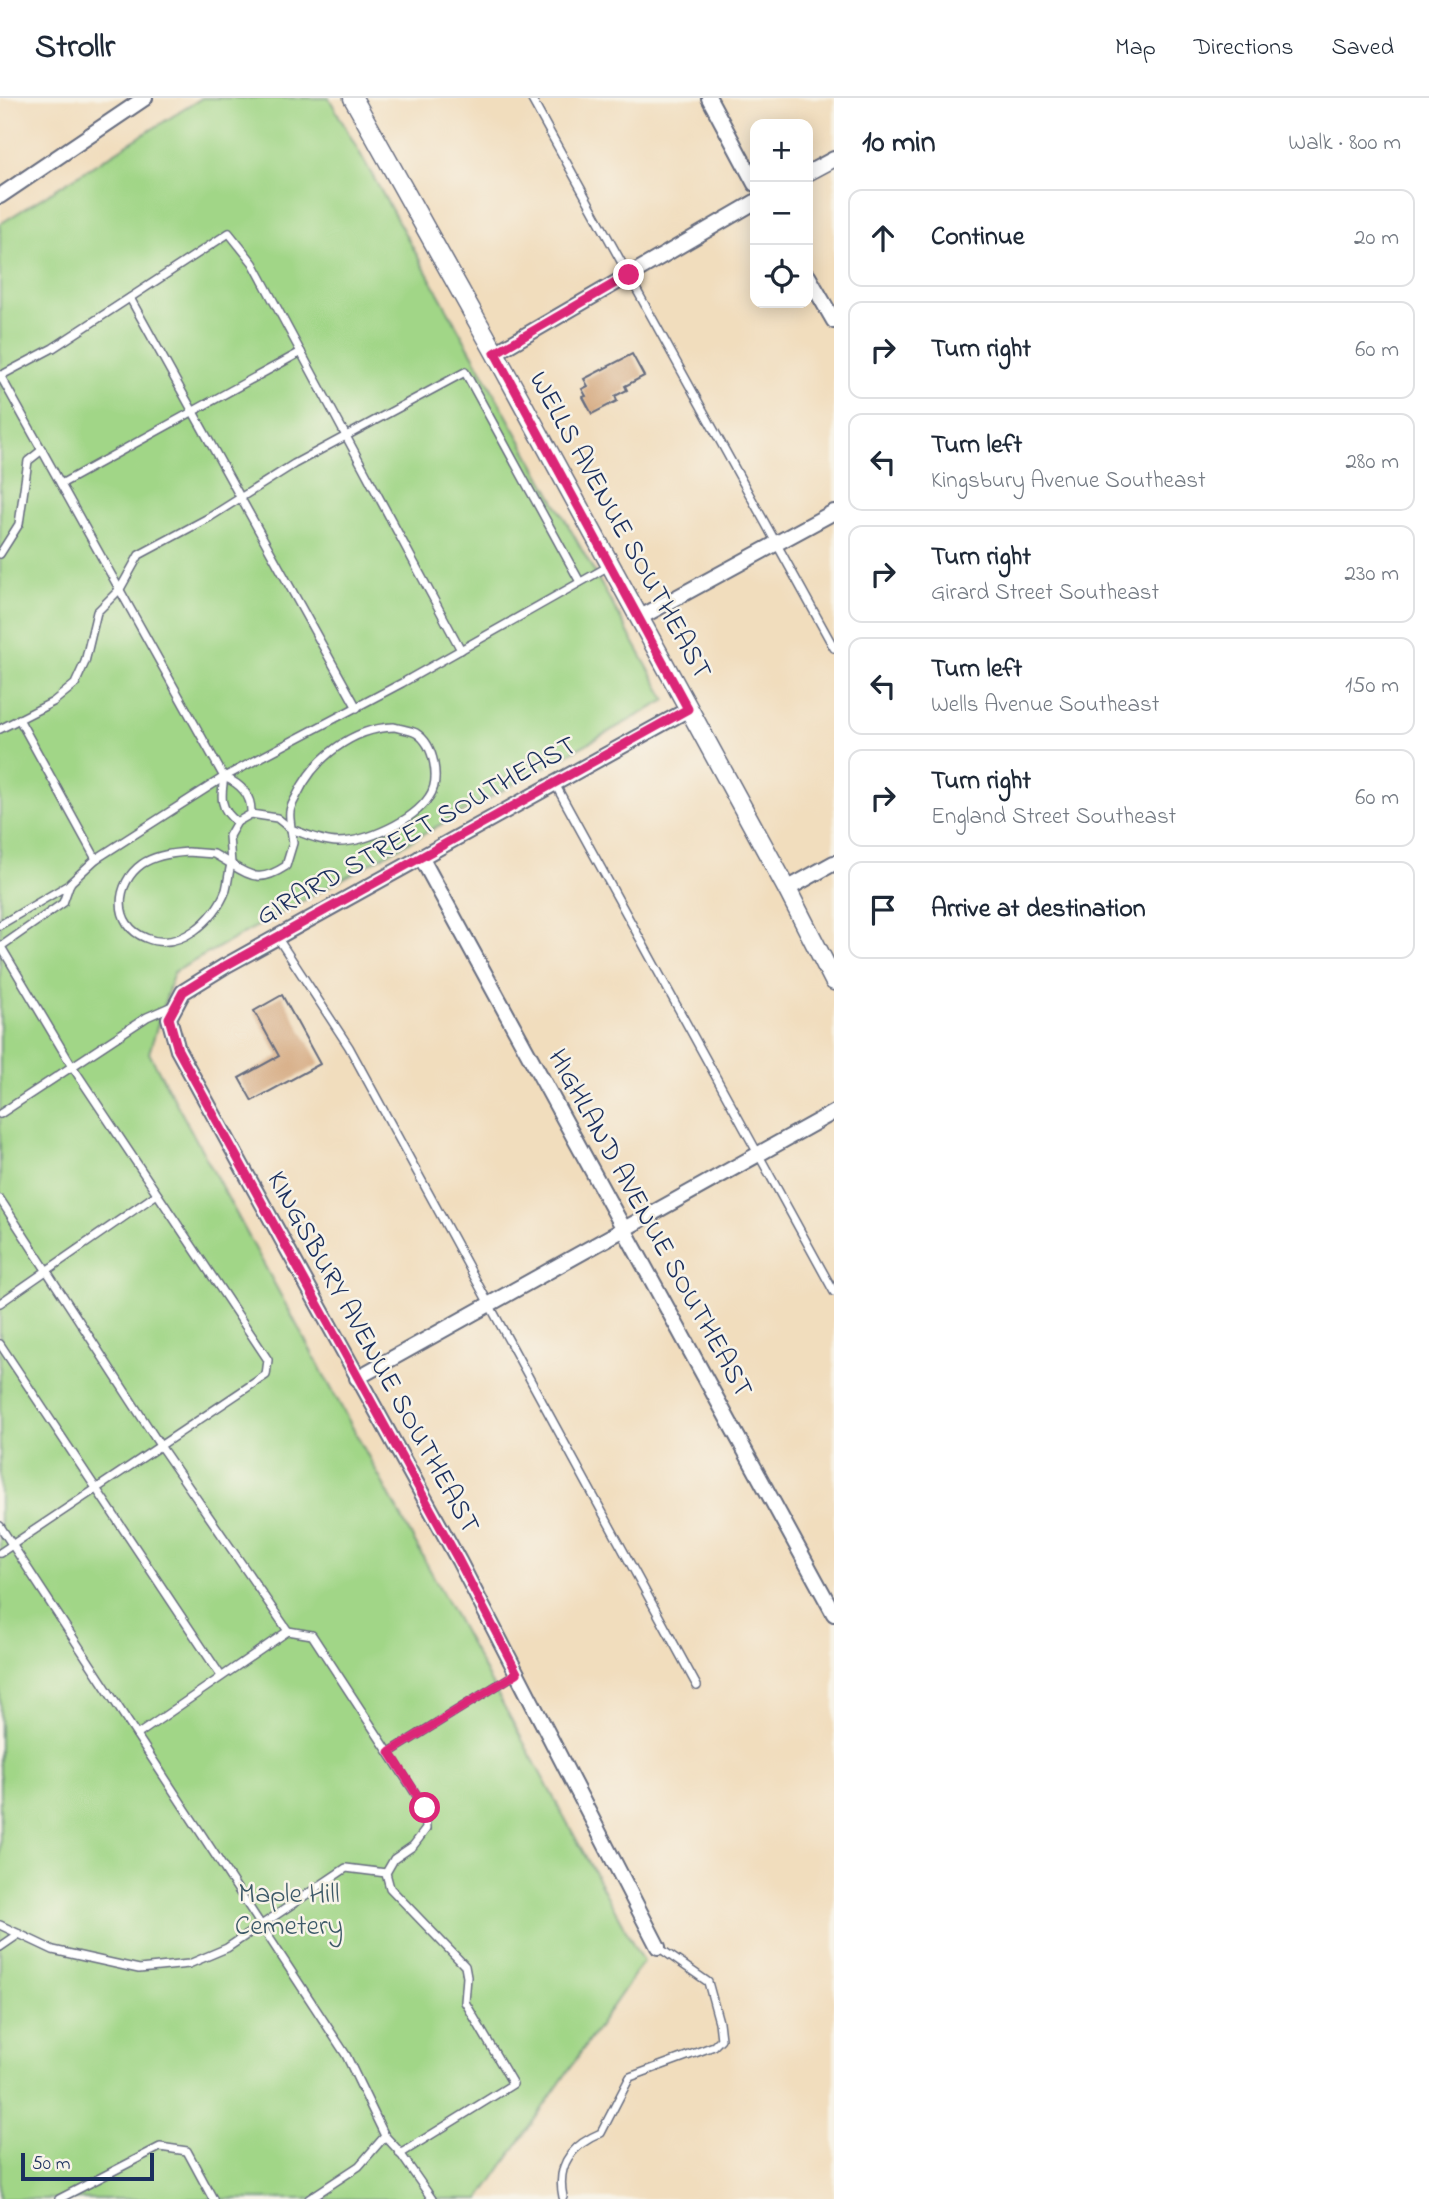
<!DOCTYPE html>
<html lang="en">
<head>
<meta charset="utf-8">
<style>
  :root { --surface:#fff; --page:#f2f2f3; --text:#1f2937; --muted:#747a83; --line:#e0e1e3 }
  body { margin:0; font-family:"Indie Flower",sans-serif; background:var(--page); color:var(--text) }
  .controls { position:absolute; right:21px; top:21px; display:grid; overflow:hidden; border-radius:14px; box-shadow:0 4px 18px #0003 }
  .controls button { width:63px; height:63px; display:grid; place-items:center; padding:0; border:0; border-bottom:2px solid var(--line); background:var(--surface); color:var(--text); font:35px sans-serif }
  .scale { position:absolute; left:21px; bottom:18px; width:133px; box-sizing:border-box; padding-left:7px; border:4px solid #1b2f5e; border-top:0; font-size:19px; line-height:24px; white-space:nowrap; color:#1b2f5e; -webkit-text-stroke:5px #f7f3e8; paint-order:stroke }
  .stop { position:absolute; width:21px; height:21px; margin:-16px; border:5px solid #db2777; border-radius:50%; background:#fff }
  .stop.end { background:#db2777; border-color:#fff; box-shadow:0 2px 7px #0008 }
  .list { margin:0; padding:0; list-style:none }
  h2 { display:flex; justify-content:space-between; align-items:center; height:91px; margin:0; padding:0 28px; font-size:30px }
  h2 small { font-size:23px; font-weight:400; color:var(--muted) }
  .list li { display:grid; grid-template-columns:46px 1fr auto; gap:21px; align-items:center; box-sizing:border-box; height:98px; margin:0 14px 14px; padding:0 14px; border:2px solid var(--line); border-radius:14px }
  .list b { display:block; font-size:26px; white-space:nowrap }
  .list p { margin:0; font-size:23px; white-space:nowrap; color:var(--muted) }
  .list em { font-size:23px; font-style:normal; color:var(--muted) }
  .icon { flex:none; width:38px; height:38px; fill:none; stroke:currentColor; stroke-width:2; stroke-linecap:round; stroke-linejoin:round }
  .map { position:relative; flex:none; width:834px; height:2101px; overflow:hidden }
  header { display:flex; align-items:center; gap:42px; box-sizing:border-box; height:98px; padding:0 35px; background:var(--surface); border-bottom:2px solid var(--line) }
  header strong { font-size:33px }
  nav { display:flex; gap:38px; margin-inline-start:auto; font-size:24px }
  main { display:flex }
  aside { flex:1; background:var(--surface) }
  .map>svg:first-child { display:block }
  .green { fill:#a1d687; stroke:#5e8272; stroke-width:2 }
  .building { fill:#d3a57a }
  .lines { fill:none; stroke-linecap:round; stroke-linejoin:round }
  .service-casing { stroke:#666c7f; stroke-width:10 }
  .minor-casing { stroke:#666c7f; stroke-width:18 }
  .tertiary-casing { stroke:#666c7f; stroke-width:21 }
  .service { stroke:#fff; stroke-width:7 }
  .minor { stroke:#fff; stroke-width:14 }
  .tertiary { stroke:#fff; stroke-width:18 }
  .route { stroke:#db2777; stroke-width:9 }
  .labels { text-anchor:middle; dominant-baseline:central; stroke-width:5; stroke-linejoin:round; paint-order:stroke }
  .street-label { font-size:28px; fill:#1b2f5e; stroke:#f7f3e8 }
  .park-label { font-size:28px; fill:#3c5968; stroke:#f7f3e8 }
</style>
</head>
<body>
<header>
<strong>Strollr</strong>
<nav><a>Map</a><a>Directions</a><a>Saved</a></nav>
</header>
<main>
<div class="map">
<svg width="834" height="2101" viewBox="0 0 834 2101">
  <rect width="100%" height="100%" fill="#f7f3e8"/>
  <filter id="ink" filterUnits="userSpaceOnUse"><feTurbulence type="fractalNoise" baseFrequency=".0143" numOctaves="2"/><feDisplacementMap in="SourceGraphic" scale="14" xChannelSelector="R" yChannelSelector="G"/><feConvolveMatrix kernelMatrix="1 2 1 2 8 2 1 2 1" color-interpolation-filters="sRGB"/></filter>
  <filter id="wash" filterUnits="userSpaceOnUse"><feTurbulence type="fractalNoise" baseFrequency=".00686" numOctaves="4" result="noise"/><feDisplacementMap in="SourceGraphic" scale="28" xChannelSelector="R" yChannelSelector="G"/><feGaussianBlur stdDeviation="1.57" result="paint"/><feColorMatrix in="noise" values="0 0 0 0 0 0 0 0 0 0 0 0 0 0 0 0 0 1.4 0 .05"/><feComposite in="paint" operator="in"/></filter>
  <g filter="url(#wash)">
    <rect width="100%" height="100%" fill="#f1ddbd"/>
    <!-- green -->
    <polygon class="green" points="202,0 329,0 666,602 174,874 149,955 643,1864 480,2101 0,2101 0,126"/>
    <g id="blocks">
      <!-- building -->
      <g class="building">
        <polygon points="632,256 644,278 625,288 627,292 615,298 617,303 592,316 583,299 586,298 582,291 588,288 584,281"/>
        <polygon points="282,897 320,966 252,1003 239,980 279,958 254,913"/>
      </g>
    </g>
  </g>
  <g filter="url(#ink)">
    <use href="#blocks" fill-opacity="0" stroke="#666c7f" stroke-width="2"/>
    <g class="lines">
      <!-- service casing -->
      <g class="service-casing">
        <g id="service">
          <polyline points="531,0 834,550"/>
          <polyline points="130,200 357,610"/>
          <path d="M 0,277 L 224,679 C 241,686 252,697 251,716 L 237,724 C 219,711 221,698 224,679"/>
          <polyline points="0,278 53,250 229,135 253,165 461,552"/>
          <polyline points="61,386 301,254"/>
          <polyline points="0,456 19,426 28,363 42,352"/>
          <polyline points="19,621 96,761"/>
          <path d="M 394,629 C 401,631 410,632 416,635 C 434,646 441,682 429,699 C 413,723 367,744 338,744 C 323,744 305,736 291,731 C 291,726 289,719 290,714 C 290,709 294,703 296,699 C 314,660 352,630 394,629 Z"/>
          <polyline points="0,631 53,604 75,586 85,564 97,514 120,491 139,457 210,419 294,366 465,274 580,484"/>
          <polyline points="555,686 834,1194"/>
          <path d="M 237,724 L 229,738 L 231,766 C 253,781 263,783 286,768 L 293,745 L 291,731 L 277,720 L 251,716"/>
          <path d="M 188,754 L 214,756 L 231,766 C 229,774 228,784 226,792 C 215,822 179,854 146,840 C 112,827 115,785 142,766 C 155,757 173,755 188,754 Z"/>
          <polyline points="0,827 70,786"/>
          <polyline points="277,839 349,949 697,1588"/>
          <polyline points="0,847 72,968 268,1262 266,1277 0,1455"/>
          <polyline points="0,849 63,805 70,785 96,761 224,679 402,585 609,468"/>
          <polyline points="0,1016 147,919 172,908"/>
          <polyline points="0,1101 161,1349 288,1533 312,1537 425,1710 426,1731 413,1748 394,1761 386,1775 390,1790 465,1868 467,1879 465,1904 513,1986 400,2056"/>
          <polyline points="0,1205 157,1096"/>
          <polyline points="0,1246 221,1578"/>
          <polyline points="0,1428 346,1957 385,2038 398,2052 432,2101"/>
          <polyline points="137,1637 288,1533"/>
          <polyline points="390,1654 517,1575"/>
          <polyline points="0,1827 53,1852 139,1871 189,1866 227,1850 346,1770 386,1775"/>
          <polyline points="0,1849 19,1836"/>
          <path d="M 563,2099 C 556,2066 572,2047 601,2035 L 630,1979 L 714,1948 L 721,1941 L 719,1924 L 708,1884 L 658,1849"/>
          <polyline points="59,2101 160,2049 187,2053 213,2101"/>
          <polyline points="309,2101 359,2068 385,2038"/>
        </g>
      </g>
      <!-- minor casing -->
      <g class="minor-casing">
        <g id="minor">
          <polyline points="709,0 755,86"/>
          <polyline points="808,75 834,61"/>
          <polyline points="0,98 145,0"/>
          <polyline points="808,178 834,223"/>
          <polyline points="495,255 755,104"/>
          <polyline points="639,520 834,414"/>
          <polyline points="421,759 834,1516"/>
          <polyline points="787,791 834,765"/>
          <polyline points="357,1280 834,1014"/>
          <polyline points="658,1849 459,1463 178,952 169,920 183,894 225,868 689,611"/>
        </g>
      </g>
      <!-- tertiary casing -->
      <g class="tertiary-casing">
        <polyline id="tertiary" points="353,0 495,255 787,791 834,883"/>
      </g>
      <!-- service -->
      <use href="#service" class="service"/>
      <!-- minor -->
      <use href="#minor" class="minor"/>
      <!-- tertiary -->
      <use href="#tertiary" class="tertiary"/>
    </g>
  </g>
  <g class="lines" filter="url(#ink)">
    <!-- route -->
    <polyline class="route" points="425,1710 390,1654 517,1575 459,1463 178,952 169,920 183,894 225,868 688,611 495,255 629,177"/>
  </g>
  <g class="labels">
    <!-- street labels -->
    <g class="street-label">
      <text transform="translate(619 428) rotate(61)">WELLS AVENUE SOUTHEAST</text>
      <text transform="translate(417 734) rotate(-29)">GIRARD STREET SOUTHEAST</text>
      <text transform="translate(649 1126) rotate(61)">HIGHLAND AVENUE SOUTHEAST</text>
      <text transform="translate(372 1255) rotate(61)">KINGSBURY AVENUE SOUTHEAST</text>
    </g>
    <!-- park labels -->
    <g class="park-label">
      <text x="289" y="1797">Maple Hill<tspan x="289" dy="32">Cemetery</tspan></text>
    </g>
  </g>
</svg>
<div class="controls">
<button>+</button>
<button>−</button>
<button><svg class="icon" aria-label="locate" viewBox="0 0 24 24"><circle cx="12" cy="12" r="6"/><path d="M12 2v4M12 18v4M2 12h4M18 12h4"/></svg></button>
</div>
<div class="scale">50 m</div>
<div class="stop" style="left:425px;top:1710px"></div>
<div class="stop end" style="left:629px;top:177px"></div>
</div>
<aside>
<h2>10 min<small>Walk · 800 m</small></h2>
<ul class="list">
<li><svg class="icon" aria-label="ahead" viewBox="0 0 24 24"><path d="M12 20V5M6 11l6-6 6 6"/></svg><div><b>Continue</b></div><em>20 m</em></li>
<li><svg class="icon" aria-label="right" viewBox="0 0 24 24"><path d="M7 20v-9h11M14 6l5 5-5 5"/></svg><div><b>Turn right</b></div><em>60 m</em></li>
<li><svg class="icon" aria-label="left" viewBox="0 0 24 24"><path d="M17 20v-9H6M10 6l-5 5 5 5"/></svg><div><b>Turn left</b><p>Kingsbury Avenue Southeast</p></div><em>280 m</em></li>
<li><svg class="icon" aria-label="right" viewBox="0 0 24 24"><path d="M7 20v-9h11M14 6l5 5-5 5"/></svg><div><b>Turn right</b><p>Girard Street Southeast</p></div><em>230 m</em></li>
<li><svg class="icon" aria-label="left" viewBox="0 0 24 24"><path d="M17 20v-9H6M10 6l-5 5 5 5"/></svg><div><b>Turn left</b><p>Wells Avenue Southeast</p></div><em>150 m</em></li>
<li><svg class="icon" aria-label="right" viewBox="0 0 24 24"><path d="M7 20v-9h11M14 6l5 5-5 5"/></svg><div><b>Turn right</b><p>England Street Southeast</p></div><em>60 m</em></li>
<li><svg class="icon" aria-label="arrive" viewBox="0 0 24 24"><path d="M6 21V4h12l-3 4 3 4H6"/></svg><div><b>Arrive at destination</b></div></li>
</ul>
</aside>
</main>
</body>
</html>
